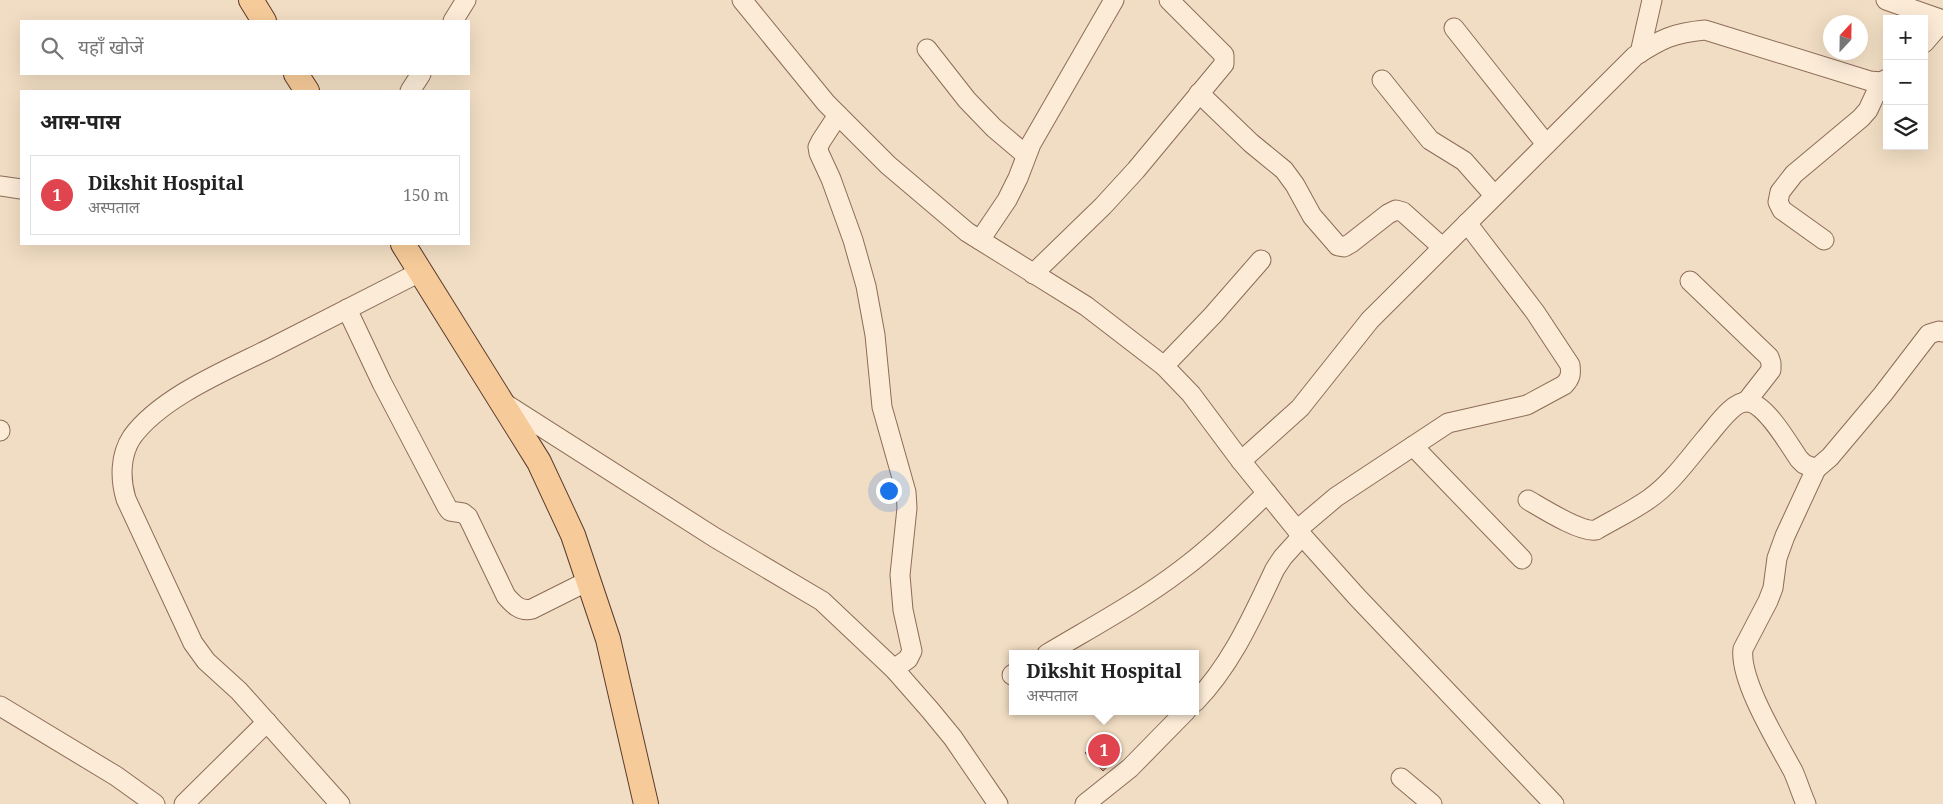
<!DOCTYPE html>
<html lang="hi">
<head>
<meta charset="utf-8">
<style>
  :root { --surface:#fff; --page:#f2f2f2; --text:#222; --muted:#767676; --line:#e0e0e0; --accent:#d93025 }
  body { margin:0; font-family:"Noto Serif","Noto Sans Devanagari",serif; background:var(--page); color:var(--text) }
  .controls { position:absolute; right:15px; top:15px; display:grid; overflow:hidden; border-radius:0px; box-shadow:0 5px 20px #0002 }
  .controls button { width:45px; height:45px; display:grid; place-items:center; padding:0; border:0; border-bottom:1px solid var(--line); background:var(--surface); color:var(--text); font:25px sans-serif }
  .compass { position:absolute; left:1823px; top:15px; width:45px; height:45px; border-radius:50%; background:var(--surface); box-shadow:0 5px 20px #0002; rotate:22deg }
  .you { position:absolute; left:888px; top:490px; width:18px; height:18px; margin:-12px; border:4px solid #fff; border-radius:50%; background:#1a73e8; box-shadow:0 0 0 8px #1a73e833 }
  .badge { display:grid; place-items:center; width:32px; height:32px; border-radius:50%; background:var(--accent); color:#fff; font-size:16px; font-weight:700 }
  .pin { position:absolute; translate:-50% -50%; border:2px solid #fff; box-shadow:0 1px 5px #0006 }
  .popup { position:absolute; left:1009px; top:650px; width:190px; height:65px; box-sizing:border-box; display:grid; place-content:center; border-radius:0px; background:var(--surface); filter:drop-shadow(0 1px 4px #0005); font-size:16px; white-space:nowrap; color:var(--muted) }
  .popup b { font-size:19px; color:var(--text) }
  .popup::after { content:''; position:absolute; left:50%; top:100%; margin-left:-10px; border:10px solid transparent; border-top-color:var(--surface) }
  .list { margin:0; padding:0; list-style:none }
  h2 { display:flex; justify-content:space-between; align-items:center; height:65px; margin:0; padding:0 20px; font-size:21px }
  h2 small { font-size:16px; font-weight:400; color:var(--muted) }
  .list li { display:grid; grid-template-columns:32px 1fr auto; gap:15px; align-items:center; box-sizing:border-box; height:80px; margin:0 10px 10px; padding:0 10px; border:1px solid var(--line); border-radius:0px }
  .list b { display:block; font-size:19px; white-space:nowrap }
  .list p { margin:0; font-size:16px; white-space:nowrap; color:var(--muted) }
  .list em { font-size:16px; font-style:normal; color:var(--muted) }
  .icon { flex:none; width:28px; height:28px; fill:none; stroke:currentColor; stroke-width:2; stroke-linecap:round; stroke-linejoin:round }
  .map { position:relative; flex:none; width:1943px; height:804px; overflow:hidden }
  .search { position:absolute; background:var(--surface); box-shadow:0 5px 20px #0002; left:20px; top:20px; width:450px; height:55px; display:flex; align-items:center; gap:12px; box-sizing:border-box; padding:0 18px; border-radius:0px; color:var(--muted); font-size:19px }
  .panel { position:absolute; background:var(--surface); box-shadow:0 5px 20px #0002; left:20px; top:90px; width:450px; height:155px; border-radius:0px }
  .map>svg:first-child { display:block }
  .building { fill:#d28f76; stroke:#8e503c }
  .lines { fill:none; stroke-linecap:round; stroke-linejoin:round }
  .minor-casing { stroke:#8d6c58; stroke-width:21 }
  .major-casing { stroke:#5b3b2d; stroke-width:26 }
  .minor { stroke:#fbebd7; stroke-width:19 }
  .major { stroke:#f7cb99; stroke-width:24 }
</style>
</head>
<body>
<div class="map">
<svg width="1943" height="804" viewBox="0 0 1943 804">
  <rect width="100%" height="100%" fill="#f1ddc3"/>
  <!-- building -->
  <polygon class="building" points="1105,735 1122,753 1103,771 1085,753"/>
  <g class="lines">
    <!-- minor casing -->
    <g class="minor-casing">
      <g id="minor">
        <polyline points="742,0 826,103 888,165 967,232 1086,306 1164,366 1191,394 1241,461 1297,530 1357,597 1554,804"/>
        <polyline points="1886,0 1943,20"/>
        <polyline points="453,21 466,0"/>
        <polyline points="1454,28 1546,144"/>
        <polyline points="1924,43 1936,29 1943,24"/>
        <polyline points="927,49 967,100 994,128 1026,155"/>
        <polyline points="1640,53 1652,0"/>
        <polyline points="1382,80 1430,140 1464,161 1494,195"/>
        <polyline points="410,91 421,74"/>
        <polyline points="1199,93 1251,143 1284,170 1295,185 1312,216 1338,246 1344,247 1351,243 1388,214 1396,210 1403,212 1442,247"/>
        <polyline points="838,115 821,141 818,147 819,153 831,179 853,240 866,286 875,335 882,407 906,492 907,508 900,575 903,610 912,651 908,659 894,669"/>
        <polyline points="0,186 21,189"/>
        <polyline points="980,240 1007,200 1018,178 1031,144 1114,0"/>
        <polyline points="1824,240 1782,210 1778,202 1780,192 1794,174 1861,118 1868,110 1881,82"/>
        <polyline points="1033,274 1103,206 1136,170 1224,64 1224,55 1169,0"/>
        <polyline points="1690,281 1769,357 1771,363 1771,370 1746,402"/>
        <path d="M 347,309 L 382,383 L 447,507 L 450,511 L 463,513 L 468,517 L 506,596 C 513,604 520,612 532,609 L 588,581"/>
        <polyline points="1164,366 1213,315 1261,260"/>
        <polyline points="501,401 714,537 822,601 894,669 930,710 953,738 998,804"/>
        <polyline points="0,430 0,431"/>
        <polyline points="1413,446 1522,559"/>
        <path d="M 1241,461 L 1300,408 L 1370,320 L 1635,56 C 1661,39 1673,33 1705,30 L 1870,81 L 1881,82 L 1887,79"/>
        <path d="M 1528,500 C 1542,508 1581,533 1596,530 C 1613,520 1632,511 1649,499 C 1671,484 1689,458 1706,438 C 1715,428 1734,399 1749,402 C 1767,406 1788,443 1799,459 L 1804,464 L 1816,469 L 1830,457 L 1883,394 L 1929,334 L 1939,331 L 1943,332"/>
        <path d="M 1297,530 L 1336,497 L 1448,423 L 1527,405 L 1564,385 C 1571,378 1571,374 1570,365 L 1535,312 L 1467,223"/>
        <path d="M 1047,654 C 1092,627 1139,602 1181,570 C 1212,547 1239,520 1267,493"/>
        <polyline points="1012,675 1013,674"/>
        <path d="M 1195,702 C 1232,664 1253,615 1275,569 L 1283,557 L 1302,536"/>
        <polyline points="0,706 116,776 155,804"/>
        <polyline points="1401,778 1432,804"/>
        <polyline points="184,804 267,722"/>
        <path d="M 340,804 L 239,691 L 206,661 L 193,643 L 126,499 C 120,479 120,455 132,437 C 161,397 227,370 271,348 C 321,322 371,297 420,272"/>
        <polyline points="1085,804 1130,768 1186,711"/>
        <path d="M 1806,804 C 1801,793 1798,782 1793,771 C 1778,743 1739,680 1743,649 L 1768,601 L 1773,588 L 1777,558 L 1785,536 L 1816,469"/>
      </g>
    </g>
    <!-- major casing -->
    <g class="major-casing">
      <g id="major">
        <polyline points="251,0 264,21"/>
        <polyline points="296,74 307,91"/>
        <polyline points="403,244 539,462 573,535 608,639 646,804"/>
      </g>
    </g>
    <!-- minor -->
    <use href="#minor" class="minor"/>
    <!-- major -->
    <use href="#major" class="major"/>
  </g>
</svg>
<div class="controls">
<button>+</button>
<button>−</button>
<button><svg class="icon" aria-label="layers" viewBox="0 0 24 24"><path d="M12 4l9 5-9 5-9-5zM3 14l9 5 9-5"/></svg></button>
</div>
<svg class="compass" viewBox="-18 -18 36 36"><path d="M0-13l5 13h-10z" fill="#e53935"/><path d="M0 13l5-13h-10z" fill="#767676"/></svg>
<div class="you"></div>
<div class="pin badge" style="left:1104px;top:750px;background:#e0444e">1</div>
<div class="popup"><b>Dikshit Hospital</b>अस्पताल</div>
<div class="search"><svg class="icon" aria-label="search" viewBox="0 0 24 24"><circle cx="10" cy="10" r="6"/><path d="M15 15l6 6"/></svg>यहाँ खोजें</div>
<section class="panel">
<h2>आस-पास<small></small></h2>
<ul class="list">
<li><span class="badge" style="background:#e0444e">1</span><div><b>Dikshit Hospital</b><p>अस्पताल</p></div><em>150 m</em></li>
</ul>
</section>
</div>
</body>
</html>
